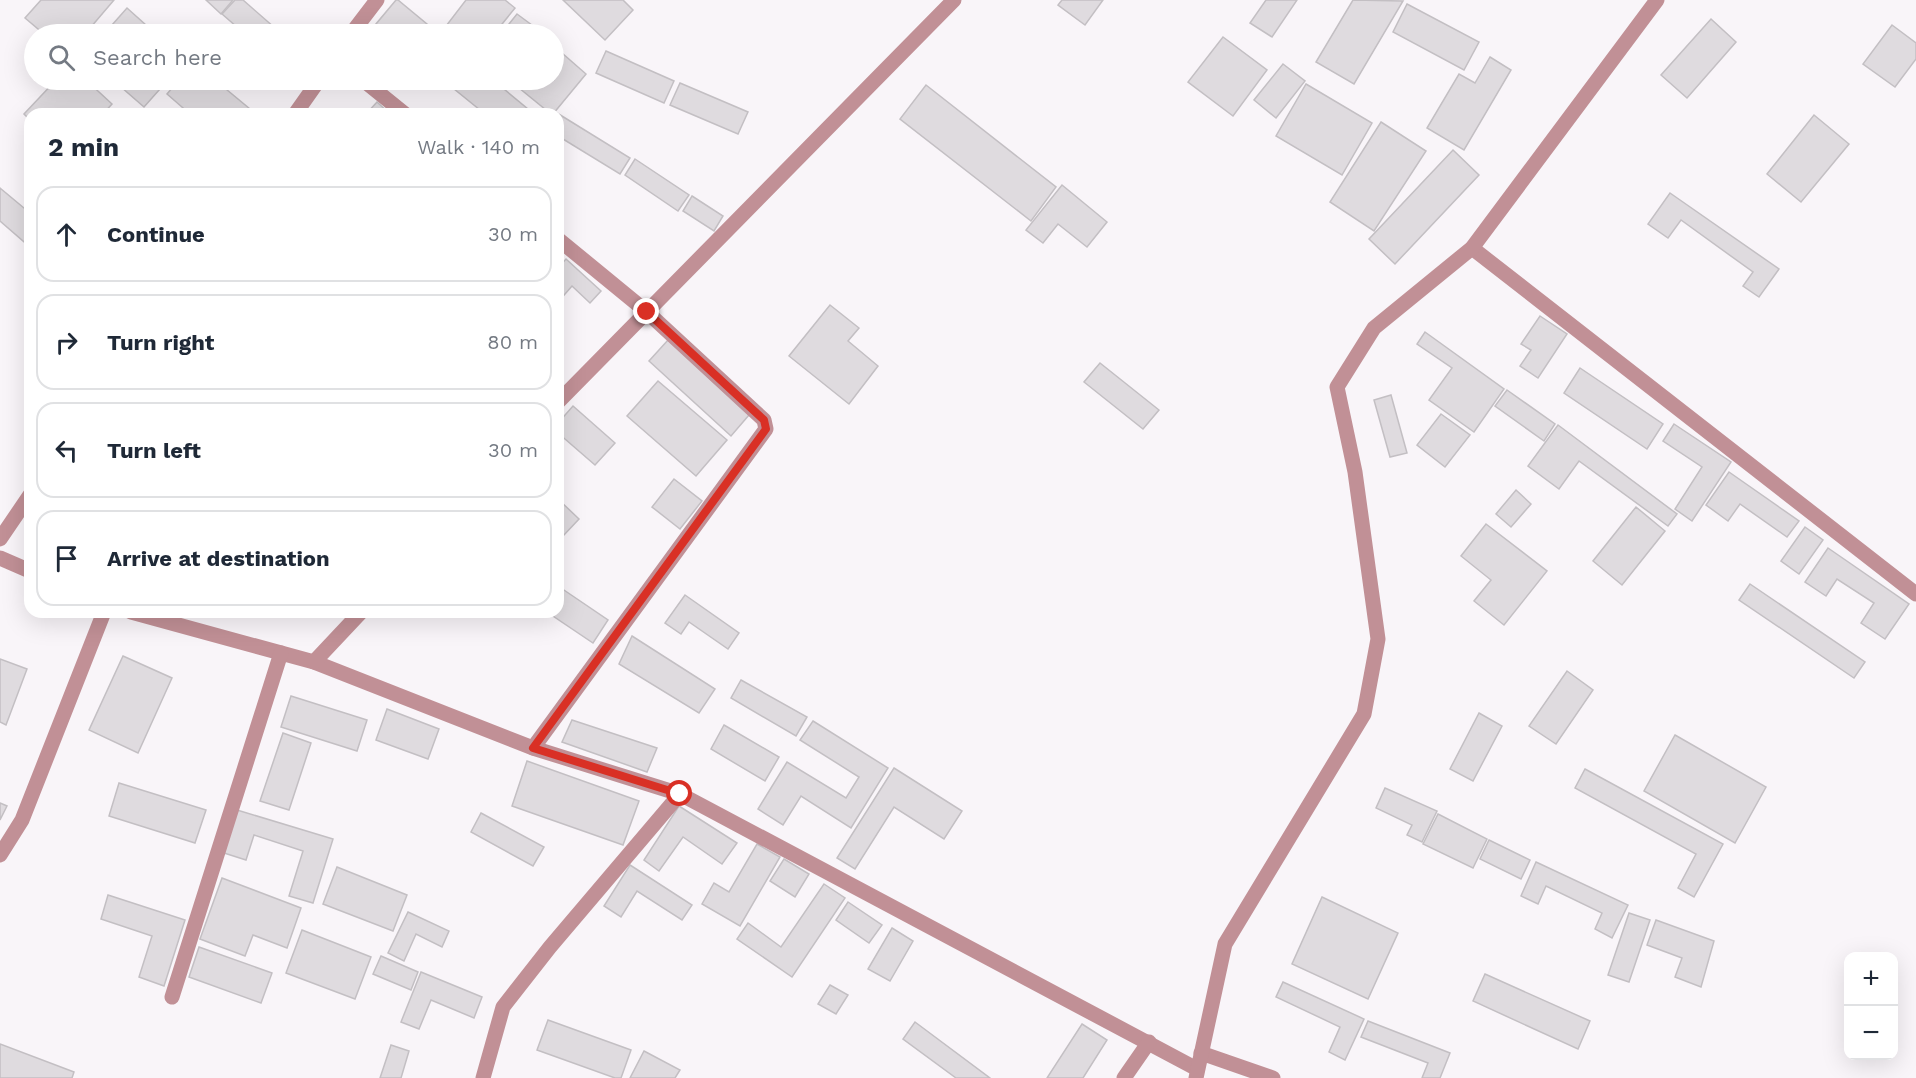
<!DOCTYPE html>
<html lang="en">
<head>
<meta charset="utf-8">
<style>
  :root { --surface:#fff; --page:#f2f2f3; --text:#1f2937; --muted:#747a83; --line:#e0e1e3 }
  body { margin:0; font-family:"Work Sans",sans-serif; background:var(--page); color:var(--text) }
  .controls { position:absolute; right:18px; bottom:18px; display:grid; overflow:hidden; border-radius:12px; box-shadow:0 6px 24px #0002 }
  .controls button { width:54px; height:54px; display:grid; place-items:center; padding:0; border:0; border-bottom:2px solid var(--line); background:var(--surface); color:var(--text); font:30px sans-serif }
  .stop { position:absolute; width:18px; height:18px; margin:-14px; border:4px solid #d93025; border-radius:50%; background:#fff }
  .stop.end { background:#d93025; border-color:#fff; box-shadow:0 2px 6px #0008 }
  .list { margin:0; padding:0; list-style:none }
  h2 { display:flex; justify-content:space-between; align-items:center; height:78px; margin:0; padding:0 24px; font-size:26px }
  h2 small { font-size:20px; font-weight:400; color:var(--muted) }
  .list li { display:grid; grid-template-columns:39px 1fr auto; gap:18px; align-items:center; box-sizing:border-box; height:96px; margin:0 12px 12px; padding:0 12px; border:2px solid var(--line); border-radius:18px }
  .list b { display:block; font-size:22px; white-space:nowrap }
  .list em { font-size:20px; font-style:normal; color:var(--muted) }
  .icon { flex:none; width:33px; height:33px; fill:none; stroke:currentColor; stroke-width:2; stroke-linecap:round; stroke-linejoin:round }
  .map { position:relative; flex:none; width:1916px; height:1078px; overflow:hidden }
  .search { position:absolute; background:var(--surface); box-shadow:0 6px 24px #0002; left:24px; top:24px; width:540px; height:66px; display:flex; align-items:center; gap:15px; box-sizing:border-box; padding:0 21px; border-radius:33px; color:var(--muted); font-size:22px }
  .panel { position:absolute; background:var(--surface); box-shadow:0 6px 24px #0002; left:24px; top:108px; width:540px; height:510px; border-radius:18px }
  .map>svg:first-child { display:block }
  .building { fill:#dfdbdf; stroke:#c3bfc3; stroke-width:1.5 }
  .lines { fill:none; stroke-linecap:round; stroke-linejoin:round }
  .minor { stroke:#c19096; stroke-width:15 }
  .route { stroke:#d93025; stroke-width:8 }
</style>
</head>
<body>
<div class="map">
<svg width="1916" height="1078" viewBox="0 0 1916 1078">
  <rect width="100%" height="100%" fill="#f9f5f9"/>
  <!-- building -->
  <g class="building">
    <polygon points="41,0 114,0 85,34 44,34 25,18"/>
    <polygon points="206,0 233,0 221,14"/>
    <polygon points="235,0 243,0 275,28 269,34 245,34 222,14"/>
    <polygon points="396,0 398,0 439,34 389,34 376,24"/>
    <polygon points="466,0 505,0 515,8 494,34 456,34 446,26"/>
    <polygon points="563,0 623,0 633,10 605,40"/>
    <polygon points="1062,0 1103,0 1085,25 1058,5"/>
    <polygon points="1266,0 1297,0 1272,37 1250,23"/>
    <polygon points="1353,0 1403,1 1354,84 1316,62"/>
    <polygon points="1407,4 1479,42 1464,70 1393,32"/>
    <polygon points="127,8 156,34 104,34"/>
    <polygon points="517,14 544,34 501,34"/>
    <polygon points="1711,19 1736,42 1687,98 1661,75"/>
    <polygon points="1892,25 1916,43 1916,59 1895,87 1863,64"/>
    <polygon points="1223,37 1267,70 1233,116 1188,82"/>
    <polygon points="554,46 586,74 553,114 551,114 519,88 526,80 554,80"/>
    <polygon points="606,51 674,81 664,103 596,73"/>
    <polygon points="1490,57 1511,70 1464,150 1427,128 1459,74 1475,83"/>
    <polygon points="1283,64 1305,81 1276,118 1254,100"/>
    <polygon points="56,80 86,80 112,104 103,114 30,114 30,120 24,114"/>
    <polygon points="113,80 168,80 144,107"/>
    <polygon points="179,80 215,80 256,114 190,114 167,94"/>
    <polygon points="443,80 493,80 534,114 485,114"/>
    <polygon points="680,83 748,112 738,134 670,105"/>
    <polygon points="1306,84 1372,123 1342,175 1276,136"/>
    <polygon points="926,85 1056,187 1031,221 900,119"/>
    <polygon points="377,102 390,114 366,114"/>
    <polygon points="557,113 630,158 620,174 558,136"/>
    <polygon points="1814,115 1849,144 1801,202 1767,174"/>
    <polygon points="1381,122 1426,151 1374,231 1330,202"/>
    <polygon points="1453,150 1479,175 1395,264 1369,239"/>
    <polygon points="635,159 689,195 678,211 625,175"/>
    <polygon points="1062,185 1107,222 1087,247 1058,224 1043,243 1026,230"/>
    <polygon points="0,188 30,213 30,247 0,221"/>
    <polygon points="1670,193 1779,269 1759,297 1743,286 1753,272 1681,220 1668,238 1648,224"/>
    <polygon points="692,196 723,216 714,231 683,211"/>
    <polygon points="566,259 601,291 590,303 572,286 558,302 558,268"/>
    <polygon points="830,305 859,328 848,341 878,366 849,404 789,356"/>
    <polygon points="1540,316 1567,334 1538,378 1520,366 1531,350 1521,344"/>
    <polygon points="1425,332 1504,389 1474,432 1429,400 1452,368 1417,344"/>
    <polygon points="668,340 749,415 731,436 649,361"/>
    <polygon points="1100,363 1159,410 1143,429 1084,382"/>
    <polygon points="1580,368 1663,424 1647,449 1564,393"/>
    <polygon points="658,381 727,440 696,476 627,416"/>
    <polygon points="1507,390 1555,424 1544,441 1495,406"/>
    <polygon points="1391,395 1407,453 1390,457 1374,400"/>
    <polygon points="573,406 615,443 595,465 558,433 558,423"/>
    <polygon points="1441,414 1470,435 1445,467 1417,445"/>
    <polygon points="1674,424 1731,462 1692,521 1675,509 1702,467 1663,441"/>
    <polygon points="1558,425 1677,514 1668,526 1579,461 1559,489 1528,466"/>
    <polygon points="1729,472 1799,521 1787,537 1740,504 1728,521 1706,505"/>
    <polygon points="674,479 702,501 680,529 652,507"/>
    <polygon points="1516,490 1531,504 1511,527 1496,514"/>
    <polygon points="558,499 579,519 564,535 558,529"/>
    <polygon points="1636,507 1665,531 1622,585 1593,561"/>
    <polygon points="1486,524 1547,571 1504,625 1474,601 1491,580 1461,556"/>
    <polygon points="1805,527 1823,540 1799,574 1781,561"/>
    <polygon points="1828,548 1909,604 1885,639 1861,623 1874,603 1837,579 1826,596 1805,582"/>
    <polygon points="1750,584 1865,662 1854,678 1739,600"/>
    <polygon points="558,586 608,620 593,643 547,612 558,612"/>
    <polygon points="685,595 739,633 728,649 689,622 681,634 665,623"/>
    <polygon points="632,636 715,689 699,713 619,664"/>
    <polygon points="123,656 172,678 138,753 89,730"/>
    <polygon points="0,659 27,669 6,725 0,722"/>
    <polygon points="1567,671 1593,690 1556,744 1529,726"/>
    <polygon points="741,680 807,717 796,736 731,698"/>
    <polygon points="291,696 367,720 357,751 281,727"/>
    <polygon points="387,709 439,729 428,759 376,740"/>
    <polygon points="1479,713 1502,726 1473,781 1450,769"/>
    <polygon points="572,720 657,748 647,772 562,742"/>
    <polygon points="813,721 888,768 851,828 801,796 783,825 758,809 787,762 846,798 859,777 800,740"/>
    <polygon points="724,725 779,757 765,781 711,749"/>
    <polygon points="283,733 311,743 289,810 260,801"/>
    <polygon points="1675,735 1766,787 1735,843 1644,791"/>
    <polygon points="527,761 639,801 623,845 512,806"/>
    <polygon points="894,768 962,811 944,839 894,807 855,869 837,858"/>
    <polygon points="1585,769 1723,844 1694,897 1678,888 1696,854 1575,788"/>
    <polygon points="119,783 206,810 195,843 109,816"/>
    <polygon points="1385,788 1437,811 1422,842 1407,835 1412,825 1376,808"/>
    <polygon points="0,803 7,806 0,820"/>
    <polygon points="679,806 737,843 722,864 683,837 659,871 644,860"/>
    <polygon points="237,810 333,839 313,903 289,896 303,851 254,835 246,860 224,853"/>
    <polygon points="481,813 544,847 533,866 471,832"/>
    <polygon points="1438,814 1487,839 1473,868 1423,844"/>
    <polygon points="1489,840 1530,860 1521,879 1480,859"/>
    <polygon points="757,844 780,857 740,926 702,904 714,883 729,892"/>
    <polygon points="784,859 809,874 795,897 770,881"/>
    <polygon points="1536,862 1628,905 1612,938 1595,929 1602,913 1546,886 1538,904 1521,896"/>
    <polygon points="630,865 692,905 682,920 637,891 621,917 604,906"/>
    <polygon points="337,867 407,895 393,931 323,904"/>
    <polygon points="222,878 301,908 287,948 253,935 245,956 200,939"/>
    <polygon points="824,884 845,898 792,977 737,939 748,923 781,947"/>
    <polygon points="108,895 185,920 164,986 139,977 152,936 101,919"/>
    <polygon points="1322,897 1398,933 1368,999 1292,964"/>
    <polygon points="848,902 882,925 869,943 836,920"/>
    <polygon points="408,912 449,931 442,947 416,934 404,961 388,953"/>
    <polygon points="1629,913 1650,920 1629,982 1608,975"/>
    <polygon points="1656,920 1714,941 1701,987 1675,977 1682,958 1647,945"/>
    <polygon points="892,928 913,941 890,981 868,969"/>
    <polygon points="302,930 371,957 355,999 286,973"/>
    <polygon points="199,947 272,973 261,1003 189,977"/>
    <polygon points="381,956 418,972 411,990 373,974"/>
    <polygon points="421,972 482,997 474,1018 431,1000 419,1029 401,1022"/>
    <polygon points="1485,974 1590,1021 1578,1049 1473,1001"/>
    <polygon points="1283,982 1364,1019 1345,1060 1329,1052 1340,1027 1276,997"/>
    <polygon points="830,985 848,995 836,1014 818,1004"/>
    <polygon points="548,1020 631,1050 621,1078 615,1078 537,1050"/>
    <polygon points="1368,1021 1450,1053 1440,1078 1422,1078 1428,1063 1361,1037"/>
    <polygon points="915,1022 990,1078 956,1078 903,1039"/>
    <polygon points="1082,1024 1107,1040 1083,1078 1047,1078"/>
    <polygon points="0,1044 74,1072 72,1078 0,1078"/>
    <polygon points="391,1045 409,1051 401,1078 380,1078"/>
    <polygon points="644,1051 680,1070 675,1078 630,1078"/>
  </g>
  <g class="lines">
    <!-- minor -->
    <g class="minor">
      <polyline points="351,34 377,0"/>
      <polyline points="363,80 405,114"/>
      <polyline points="295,114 319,80"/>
      <polyline points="1472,248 1916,594"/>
      <polyline points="558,402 954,0"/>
      <polyline points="0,539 30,495"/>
      <polyline points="0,558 30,571"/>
      <polyline points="131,612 314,662 533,748 680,794 1197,1069"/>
      <polyline points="314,662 361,612"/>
      <polyline points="533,748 766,429 764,420 647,312 558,239"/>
      <polyline points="0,855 22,820 104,612"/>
      <polyline points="172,997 281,653"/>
      <polyline points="1201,1053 1273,1078"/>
      <polyline points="483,1078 503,1007 550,947 680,794"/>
      <polyline points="1124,1078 1149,1042"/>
      <polyline points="1196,1078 1225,944 1364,714 1378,639 1355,472 1337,387 1374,328 1472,248 1657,0"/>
    </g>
  </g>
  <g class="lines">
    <!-- route -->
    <polyline class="route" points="647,312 764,420 766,429 533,748 680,794"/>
  </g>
</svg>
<div class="controls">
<button>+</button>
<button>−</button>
</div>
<div class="stop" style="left:680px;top:794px"></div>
<div class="stop end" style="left:647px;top:312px"></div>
<div class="search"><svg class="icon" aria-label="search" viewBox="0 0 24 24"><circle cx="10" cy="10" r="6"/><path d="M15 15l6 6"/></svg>Search here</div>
<section class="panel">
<h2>2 min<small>Walk · 140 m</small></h2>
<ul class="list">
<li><svg class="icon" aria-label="ahead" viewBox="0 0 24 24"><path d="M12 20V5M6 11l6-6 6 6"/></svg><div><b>Continue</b></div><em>30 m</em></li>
<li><svg class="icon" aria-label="right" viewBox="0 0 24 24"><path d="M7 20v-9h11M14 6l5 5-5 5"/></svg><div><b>Turn right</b></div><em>80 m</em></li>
<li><svg class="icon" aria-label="left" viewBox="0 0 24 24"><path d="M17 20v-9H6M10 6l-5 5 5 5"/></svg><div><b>Turn left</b></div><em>30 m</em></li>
<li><svg class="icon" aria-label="arrive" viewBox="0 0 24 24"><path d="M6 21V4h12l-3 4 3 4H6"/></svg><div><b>Arrive at destination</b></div></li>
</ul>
</section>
</div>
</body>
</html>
